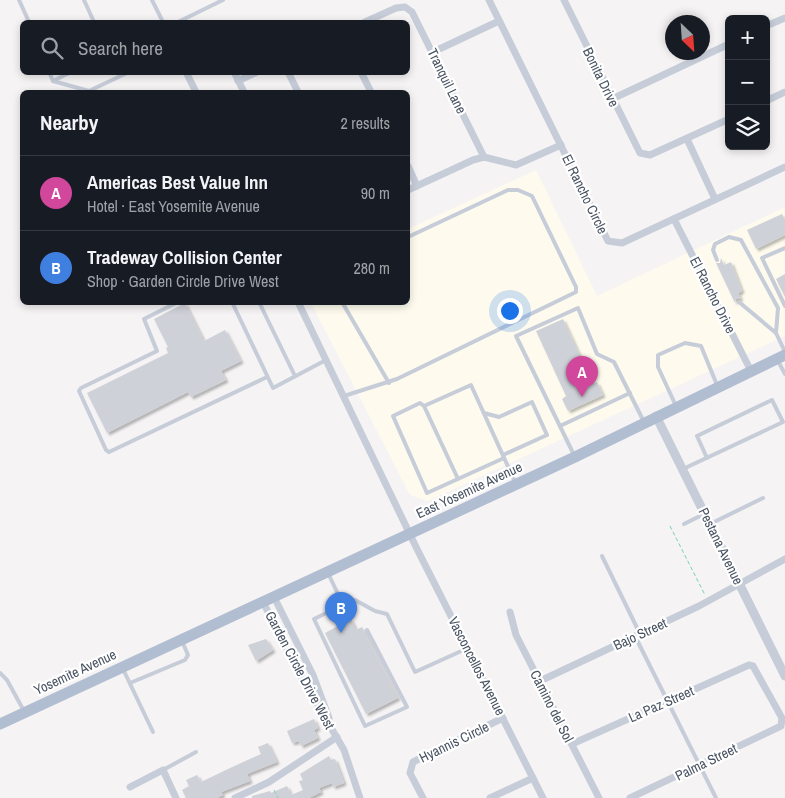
<!DOCTYPE html>
<html lang="en">
<head>
<meta charset="utf-8">
<style>
  :root { --surface:#171b24; --page:#242831; --text:#f1f3f6; --muted:#9ea1a6; --line:#363941; --accent:#0f766e }
  body { margin:0; font-family:"Archivo Narrow",sans-serif; background:var(--page); color:var(--text) }
  .controls { position:absolute; right:15px; top:15px; display:grid; overflow:hidden; border-radius:8px; box-shadow:0 2px 8px #0003 }
  .controls button { width:45px; height:45px; display:grid; place-items:center; padding:0; border:0; border-bottom:1px solid var(--line); background:var(--surface); color:var(--text); font:25px sans-serif }
  .compass { position:absolute; left:665px; top:15px; width:45px; height:45px; border-radius:50%; background:var(--surface); box-shadow:0 2px 8px #0003; rotate:155deg }
  .you { position:absolute; left:509px; top:310px; width:18px; height:18px; margin:-12px; border:4px solid #fff; border-radius:50%; background:#1a73e8; box-shadow:0 0 0 8px #1a73e833 }
  .badge { display:grid; place-items:center; width:32px; height:32px; border-radius:50%; background:var(--accent); color:#fff; font-size:16px; font-weight:700 }
  .pin { position:absolute; translate:-50% -41px; filter:drop-shadow(0 1px 2px #0008) }
  .pin::after { content:''; position:absolute; top:26px; width:18px; height:15px; background:inherit; clip-path:polygon(0 0,100% 0,50% 100%) }
  .list { margin:0; padding:0; list-style:none }
  h2 { display:flex; justify-content:space-between; align-items:center; height:65px; margin:0; padding:0 20px; font-size:21px }
  h2 small { font-size:16px; font-weight:400; color:var(--muted) }
  .list li { display:grid; grid-template-columns:32px 1fr auto; gap:15px; align-items:center; box-sizing:border-box; height:75px; padding:0 20px; border-top:1px solid var(--line) }
  .list b { display:block; font-size:19px; white-space:nowrap }
  .list p { margin:0; font-size:16px; white-space:nowrap; color:var(--muted) }
  .list em { font-size:16px; font-style:normal; color:var(--muted) }
  .icon { flex:none; width:28px; height:28px; fill:none; stroke:currentColor; stroke-width:2; stroke-linecap:round; stroke-linejoin:round }
  .map { position:relative; flex:none; width:785px; height:798px; overflow:hidden }
  .search { position:absolute; background:var(--surface); box-shadow:0 2px 8px #0003; left:20px; top:20px; width:390px; height:55px; display:flex; align-items:center; gap:12px; box-sizing:border-box; padding:0 18px; border-radius:8px; color:var(--muted); font-size:19px }
  .panel { position:absolute; background:var(--surface); box-shadow:0 2px 8px #0003; left:20px; top:90px; width:390px; height:215px; border-radius:8px }
  .map>svg:first-child { display:block }
  .commercial { fill:#fefbee }
  .building { fill:#cfd1d8; filter:url(#shadow) }
  .lines { fill:none; stroke-linecap:round; stroke-linejoin:round }
  .path { stroke:#76d4b0; stroke-width:1; stroke-dasharray:4 2.5; stroke-linecap:butt }
  .service { stroke:#c6cdd8; stroke-width:4 }
  .minor { stroke:#c6cdd8; stroke-width:7 }
  .tertiary { stroke:#c6cdd8; stroke-width:9 }
  .primary { stroke:#b1bed2; stroke-width:11 }
  .labels { text-anchor:middle; dominant-baseline:central; stroke-width:4.5; stroke-linejoin:round; paint-order:stroke }
  .street-label { font-size:14px; fill:#495362; stroke:#fff }
</style>
</head>
<body>
<div class="map">
<svg width="785" height="798" viewBox="0 0 785 798">
  <defs>
    <filter id="shadow"><feDropShadow dx="2.5" dy="2.5" stdDeviation="1" flood-color="#0004"/></filter>
  </defs>
  <rect width="100%" height="100%" fill="#f5f3f3"/>
  <!-- commercial -->
  <polygon class="commercial" points="536,170 597,296 785,207 785,336 428,501 410,495 311,303 408,302 408,229"/>
  <!-- building -->
  <g class="building">
    <polygon points="782,214 785,220 785,235 756,249 747,230"/>
    <polygon points="721,258 724,265 731,262 742,291 738,293 741,299 736,299 735,303 716,263 720,263"/>
    <polygon points="785,274 785,297 776,279"/>
    <polygon points="185,303 204,341 225,330 241,361 221,371 226,380 191,397 188,392 107,433 87,393 168,353 166,348 168,347 154,319"/>
    <polygon points="563,319 593,384 597,382 603,395 568,411 562,399 566,396 536,331"/>
    <polygon points="351,619 356,630 362,627 398,698 366,714 325,633"/>
    <polygon points="266,639 273,650 256,661 248,645"/>
    <polygon points="314,719 318,728 314,730 318,738 301,746 299,741 292,743 287,731"/>
    <polygon points="268,743 277,762 247,774 250,781 221,792 223,795 217,798 186,798 182,790 189,786 186,780 197,775 201,782 228,769 261,754 258,747"/>
    <polygon points="329,756 331,760 335,759 344,783 333,787 332,783 319,788 321,792 309,798 252,798 252,796 270,791 271,793 287,786 291,795 303,790 299,781 303,780 300,774"/>
  </g>
  <g class="lines">
    <!-- path -->
    <g class="path">
      <polyline points="670,526 705,595"/>
      <polyline points="274,790 278,798"/>
    </g>
    <!-- service -->
    <g class="service">
      <polyline points="19,0 29,22"/>
      <polyline points="84,0 94,22"/>
      <polyline points="152,0 163,22"/>
      <polyline points="178,22 223,0"/>
      <polyline points="49,72 53,81 71,72"/>
      <polyline points="53,81 89,91 129,72"/>
      <polyline points="785,248 762,258 785,306"/>
      <polyline points="717,260 713,250 715,244 729,237 741,240 778,308 776,333 739,302"/>
      <polyline points="178,302 144,319 157,351 81,388 79,391 106,450 109,452 267,377"/>
      <polyline points="232,302 273,388 326,360"/>
      <polyline points="259,302 295,376"/>
      <polyline points="342,302 389,383"/>
      <polyline points="776,333 785,352"/>
      <polyline points="778,361 785,374"/>
      <polyline points="344,396 397,379 576,292 576,287 532,196 518,190 508,190 408,237"/>
      <polyline points="424,406 420,403 393,416 427,493 504,458"/>
      <polyline points="676,406 658,367 658,355 685,343 701,346 717,385"/>
      <polyline points="484,413 499,417 532,402 547,435 503,455"/>
      <polyline points="560,426 630,393"/>
      <polyline points="575,457 516,336 578,308 597,354 614,362 644,422"/>
      <polyline points="683,469 783,422 772,400 697,436 707,458"/>
      <polyline points="458,479 424,406 471,385 516,484"/>
      <polyline points="684,524 704,514"/>
      <polyline points="710,524 763,498"/>
      <polyline points="602,556 640,634"/>
      <polyline points="329,575 343,605 355,600 375,611 387,614 415,672 468,648"/>
      <polyline points="343,605 314,619 365,726 407,707 367,630"/>
      <polyline points="635,636 716,798"/>
      <polyline points="123,669 153,732"/>
      <polyline points="0,673 7,680 24,711"/>
      <polyline points="130,683 185,660 188,655 182,641"/>
      <polyline points="163,770 196,752"/>
    </g>
    <!-- minor -->
    <g class="minor">
      <polyline points="489,0 608,241 622,243 785,167"/>
      <polyline points="564,0 640,153 650,155 729,119"/>
      <polyline points="365,22 396,8 405,7 412,12 484,157"/>
      <polyline points="766,26 785,18"/>
      <polyline points="433,52 499,21"/>
      <polyline points="186,72 196,92"/>
      <polyline points="234,72 244,92"/>
      <polyline points="288,72 298,92"/>
      <polyline points="361,72 371,92"/>
      <polyline points="238,81 257,72"/>
      <polyline points="612,99 729,44"/>
      <polyline points="766,101 785,92"/>
      <polyline points="687,139 715,199"/>
      <polyline points="408,166 417,186"/>
      <polyline points="408,190 473,160 484,157 516,165 561,145"/>
      <polyline points="674,219 751,371"/>
      <polyline points="298,302 417,549 543,798"/>
      <polyline points="274,597 313,675 329,718"/>
      <polyline points="263,602 303,680 344,750 360,798"/>
      <polyline points="510,612 516,635 599,798"/>
      <polyline points="540,681 699,606 785,559"/>
      <polyline points="572,744 749,665 753,666 782,718 781,726 630,798"/>
      <polyline points="130,787 163,770 176,798"/>
      <polyline points="235,798 269,782 337,737"/>
      <polyline points="423,798 410,773 413,762 503,718"/>
      <polyline points="490,798 533,778"/>
    </g>
    <!-- tertiary -->
    <polyline class="tertiary" points="656,416 785,676"/>
    <!-- primary -->
    <polyline class="primary" points="0,724 575,457 785,355"/>
  </g>
  <g class="labels">
    <!-- street labels -->
    <g class="street-label">
      <text transform="translate(601 77) rotate(64)">Bonita Drive</text>
      <text transform="translate(447 81) rotate(64)">Tranquil Lane</text>
      <text transform="translate(585 194) rotate(64)">El Rancho Circle</text>
      <text transform="translate(713 295) rotate(63)">El Rancho Drive</text>
      <text transform="translate(469 490) rotate(-25)">East Yosemite Avenue</text>
      <text transform="translate(721 546) rotate(64)">Pestana Avenue</text>
      <text transform="translate(640 634) rotate(-25)">Bajo Street</text>
      <text transform="translate(477 666) rotate(63)">Vasconcellos Avenue</text>
      <text transform="translate(300 670) rotate(62)">Garden Circle Drive West</text>
      <text transform="translate(75 672) rotate(-25)">Yosemite Avenue</text>
      <text transform="translate(661 704) rotate(-24)">La Paz Street</text>
      <text transform="translate(552 706) rotate(63)">Camino del Sol</text>
      <text transform="translate(454 742) rotate(-26)">Hyannis Circle</text>
      <text transform="translate(706 762) rotate(-26)">Palma Street</text>
    </g>
  </g>
</svg>
<div class="controls">
<button>+</button>
<button>−</button>
<button><svg class="icon" aria-label="layers" viewBox="0 0 24 24"><path d="M12 4l9 5-9 5-9-5zM3 14l9 5 9-5"/></svg></button>
</div>
<svg class="compass" viewBox="-18 -18 36 36"><path d="M0-13l5 13h-10z" fill="#e53935"/><path d="M0 13l5-13h-10z" fill="#9ea1a6"/></svg>
<div class="you"></div>
<div class="pin badge" style="left:582px;top:397px;background:#d1479c">A</div>
<div class="pin badge" style="left:341px;top:633px;background:#3f7fe0">B</div>
<div class="search"><svg class="icon" aria-label="search" viewBox="0 0 24 24"><circle cx="10" cy="10" r="6"/><path d="M15 15l6 6"/></svg>Search here</div>
<section class="panel">
<h2>Nearby<small>2 results</small></h2>
<ul class="list">
<li><span class="badge" style="background:#d1479c">A</span><div><b>Americas Best Value Inn</b><p>Hotel · East Yosemite Avenue</p></div><em>90 m</em></li>
<li><span class="badge" style="background:#3f7fe0">B</span><div><b>Tradeway Collision Center</b><p>Shop · Garden Circle Drive West</p></div><em>280 m</em></li>
</ul>
</section>
</div>
</body>
</html>
